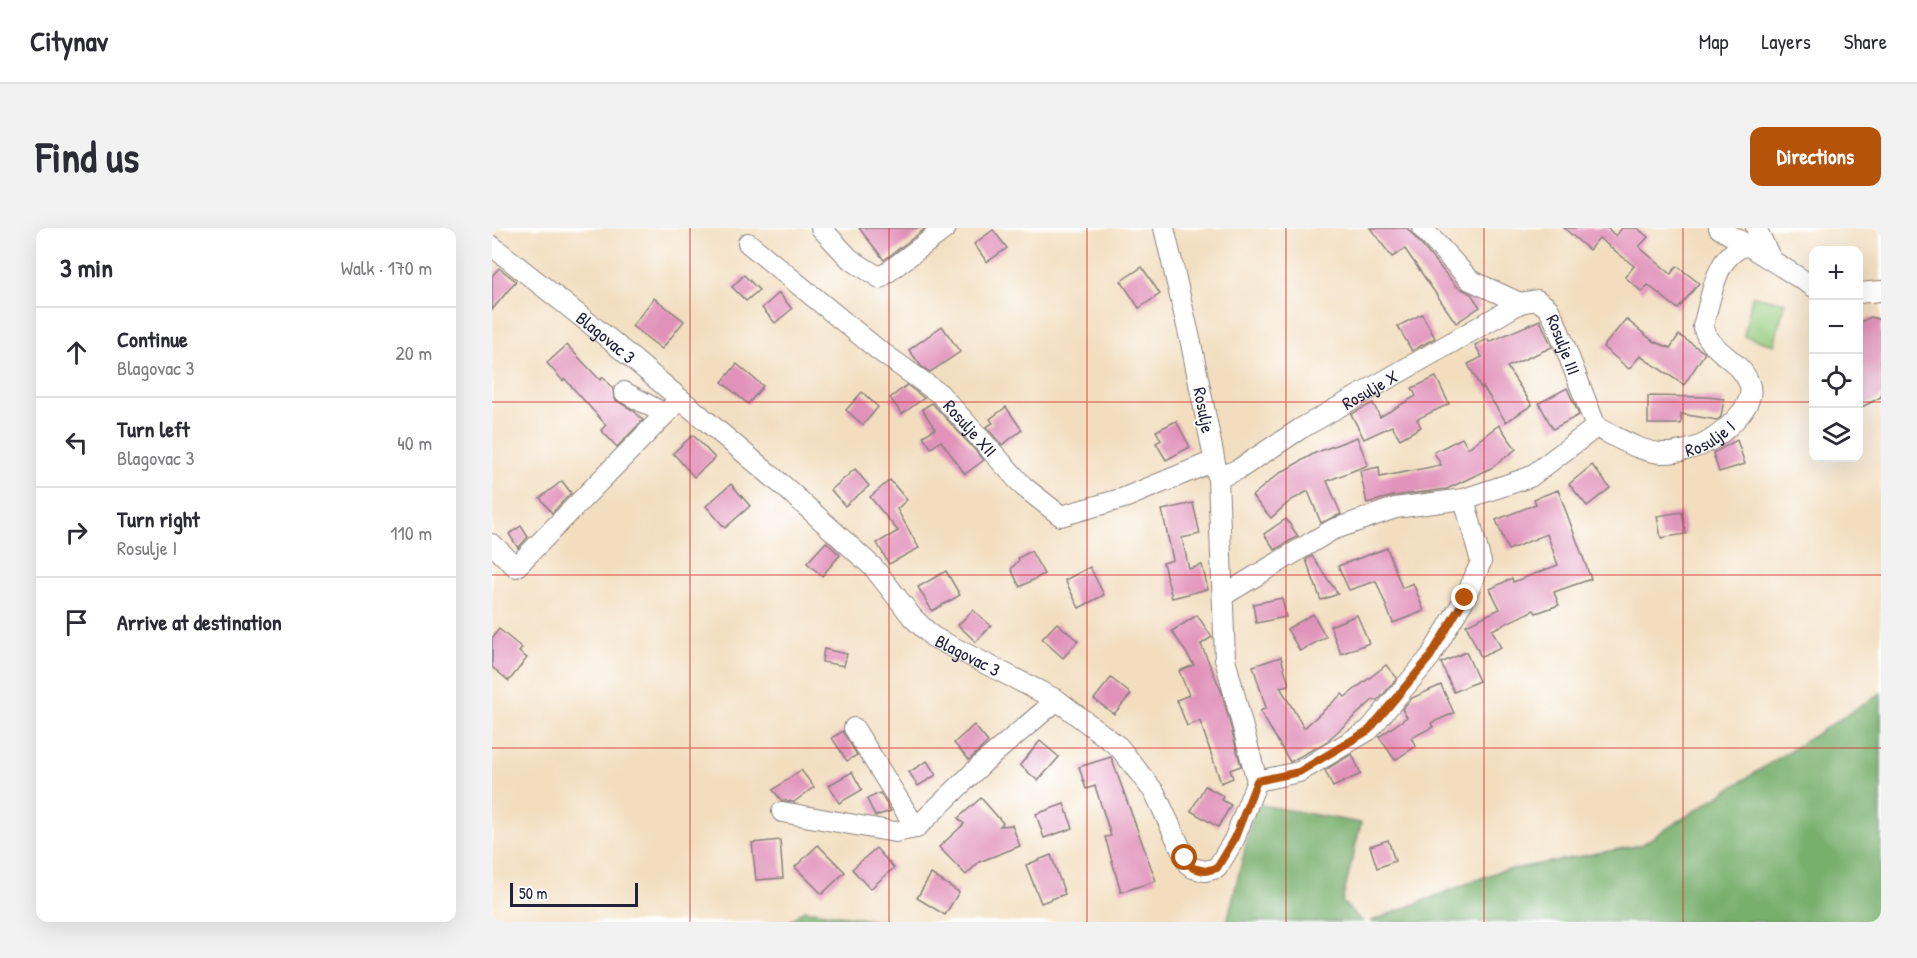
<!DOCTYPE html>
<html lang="en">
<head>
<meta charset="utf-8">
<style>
  :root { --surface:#fff; --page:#f2f2f3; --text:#2b2b33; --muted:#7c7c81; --line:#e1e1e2; --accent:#b45309 }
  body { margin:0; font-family:"Patrick Hand",sans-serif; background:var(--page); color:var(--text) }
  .controls { position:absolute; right:18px; top:18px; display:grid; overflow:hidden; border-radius:12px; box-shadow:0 6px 24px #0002 }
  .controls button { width:54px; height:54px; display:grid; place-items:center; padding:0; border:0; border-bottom:2px solid var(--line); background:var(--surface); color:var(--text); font:30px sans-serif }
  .scale { position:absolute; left:18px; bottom:15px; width:128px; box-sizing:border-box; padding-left:6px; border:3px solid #22223b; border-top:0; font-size:16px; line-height:21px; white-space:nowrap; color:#22223b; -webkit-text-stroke:4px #fff; paint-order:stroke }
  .stop { position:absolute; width:18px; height:18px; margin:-14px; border:4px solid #b45309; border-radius:50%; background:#fff }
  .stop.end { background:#b45309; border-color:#fff; box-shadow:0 2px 6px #0008 }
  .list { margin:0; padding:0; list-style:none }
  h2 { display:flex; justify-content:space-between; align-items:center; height:78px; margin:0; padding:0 24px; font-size:26px }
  h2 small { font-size:20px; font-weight:400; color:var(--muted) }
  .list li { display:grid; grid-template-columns:39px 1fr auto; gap:18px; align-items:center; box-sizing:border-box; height:90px; padding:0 24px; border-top:2px solid var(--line) }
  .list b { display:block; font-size:22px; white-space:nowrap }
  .list p { margin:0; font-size:20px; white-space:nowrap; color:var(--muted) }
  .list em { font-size:20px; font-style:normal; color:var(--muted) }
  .icon { flex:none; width:33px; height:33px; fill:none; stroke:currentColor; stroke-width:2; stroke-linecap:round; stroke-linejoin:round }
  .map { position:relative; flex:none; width:1389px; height:694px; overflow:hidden; border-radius:12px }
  header { display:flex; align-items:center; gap:36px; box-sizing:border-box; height:84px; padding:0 30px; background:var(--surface); border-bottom:2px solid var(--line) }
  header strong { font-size:28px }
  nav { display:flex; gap:33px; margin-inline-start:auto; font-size:21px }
  .intro { display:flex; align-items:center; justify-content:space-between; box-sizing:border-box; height:144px; padding:0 36px }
  h1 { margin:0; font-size:42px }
  .button { padding:15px 27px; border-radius:12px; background:var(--accent); color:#fff; font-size:21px; font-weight:700 }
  main { display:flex; gap:36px; padding:0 36px }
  aside { flex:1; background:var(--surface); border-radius:12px; box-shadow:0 6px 24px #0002 }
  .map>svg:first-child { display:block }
  .green { fill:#95cb7e; stroke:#5c765c; stroke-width:1.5 }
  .forest { fill:#78af6d; stroke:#4d6854; stroke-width:1.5 }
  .building { fill:#e192ba }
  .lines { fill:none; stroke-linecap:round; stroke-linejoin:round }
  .street-casing { stroke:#8a807d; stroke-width:22 }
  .street { stroke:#fff; stroke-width:20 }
  .route { stroke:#b45309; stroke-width:8 }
  .grid { fill:none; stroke:#d62828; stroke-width:1.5; stroke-opacity:0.55 }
  .labels { text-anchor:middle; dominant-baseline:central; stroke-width:4.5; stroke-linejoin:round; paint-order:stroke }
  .street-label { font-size:18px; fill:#22223b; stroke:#fff }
</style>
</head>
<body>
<header>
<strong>Citynav</strong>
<nav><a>Map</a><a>Layers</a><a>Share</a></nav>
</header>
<div class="intro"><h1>Find us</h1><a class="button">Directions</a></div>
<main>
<aside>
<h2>3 min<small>Walk · 170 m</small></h2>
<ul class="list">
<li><svg class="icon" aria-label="ahead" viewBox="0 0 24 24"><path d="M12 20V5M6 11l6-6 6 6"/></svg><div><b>Continue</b><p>Blagovac 3</p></div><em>20 m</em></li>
<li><svg class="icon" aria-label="left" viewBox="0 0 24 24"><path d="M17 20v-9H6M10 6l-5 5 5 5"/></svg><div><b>Turn left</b><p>Blagovac 3</p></div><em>40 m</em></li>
<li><svg class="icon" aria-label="right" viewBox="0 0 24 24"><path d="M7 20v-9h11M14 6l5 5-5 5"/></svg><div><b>Turn right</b><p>Rosulje I</p></div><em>110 m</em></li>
<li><svg class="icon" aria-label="arrive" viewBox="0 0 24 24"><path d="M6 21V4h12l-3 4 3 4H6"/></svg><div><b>Arrive at destination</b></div></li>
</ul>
</aside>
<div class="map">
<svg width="1389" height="694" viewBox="0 0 1389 694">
  <rect width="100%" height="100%" fill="#fff"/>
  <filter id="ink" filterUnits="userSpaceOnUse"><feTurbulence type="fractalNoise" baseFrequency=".0167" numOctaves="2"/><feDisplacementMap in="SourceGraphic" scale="12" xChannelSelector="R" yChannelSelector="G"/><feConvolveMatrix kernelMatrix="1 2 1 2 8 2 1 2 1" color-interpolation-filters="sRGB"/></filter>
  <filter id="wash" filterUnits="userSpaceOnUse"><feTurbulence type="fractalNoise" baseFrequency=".008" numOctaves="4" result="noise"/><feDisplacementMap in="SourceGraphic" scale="24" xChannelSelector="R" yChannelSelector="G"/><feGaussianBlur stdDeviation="1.35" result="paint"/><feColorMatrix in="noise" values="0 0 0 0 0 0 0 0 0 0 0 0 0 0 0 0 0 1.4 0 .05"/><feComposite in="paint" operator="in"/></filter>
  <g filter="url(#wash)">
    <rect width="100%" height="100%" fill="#f2debf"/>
    <!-- green -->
    <polygon class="green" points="1260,68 1293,74 1282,117 1252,108"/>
    <!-- forest -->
    <g class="forest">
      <polygon points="1389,465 1389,694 877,694 1005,644 1149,617"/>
      <polygon points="764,576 869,595 850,674 871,694 735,694"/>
      <polygon points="312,682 394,694 297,694"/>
    </g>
    <g id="blocks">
      <!-- building -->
      <g class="building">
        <polygon points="367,0 434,0 392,32"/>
        <polygon points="878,0 915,0 964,58 979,66 988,79 964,95 913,21 900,29"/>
        <polygon points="1072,0 1115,0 1124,8 1130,0 1145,0 1156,9 1147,19 1179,46 1185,38 1207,55 1186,81 1156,57 1150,64 1133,49 1142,38 1107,10 1097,22"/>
        <polygon points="501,2 515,20 495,34 482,16"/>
        <polygon points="650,39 668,66 647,80 629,53"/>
        <polygon points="7,40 24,53 0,82 0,48"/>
        <polygon points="252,47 267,62 254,73 240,59"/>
        <polygon points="287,65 300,81 283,95 270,80"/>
        <polygon points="162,70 192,93 170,121 140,98"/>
        <polygon points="930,86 943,110 920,123 906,98"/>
        <polygon points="1379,89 1389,92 1389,169 1366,181 1366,95"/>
        <polygon points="1134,91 1161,113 1178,120 1187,107 1213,125 1192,157 1148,128 1137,141 1111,119"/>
        <polygon points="1048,92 1060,119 1015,139 1040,177 1014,194 991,159 989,160 976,136 990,129 983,117 996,111 997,114"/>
        <polygon points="450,98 468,124 438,144 429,138 417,122"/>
        <polygon points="75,117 108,152 111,149 121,161 122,171 142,183 151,192 125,219 109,202 114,197 73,151 71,153 55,135"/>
        <polygon points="245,136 271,158 256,176 230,154"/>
        <polygon points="944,149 957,176 925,191 929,199 908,211 900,198 872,211 859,186 881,175 888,189 924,168 920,160"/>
        <polygon points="415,157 432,170 410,186 398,170"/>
        <polygon points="1075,160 1087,187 1061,201 1047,175"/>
        <polygon points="370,164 386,179 371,197 354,182"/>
        <polygon points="1156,168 1215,169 1232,171 1229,189 1225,192 1189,186 1189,196 1156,196"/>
        <polygon points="440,175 492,232 473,246 449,213 439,220 431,208 443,201 430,181"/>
        <polygon points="514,179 530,202 510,217 494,199 501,195 498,191"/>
        <polygon points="684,193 698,219 674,232 664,215 669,212 664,203"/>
        <polygon points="1007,197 1024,221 999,240 955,261 901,268 875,275 868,243 887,239 888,249 949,237 942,224 970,210 976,220"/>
        <polygon points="201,207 223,230 202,249 181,225"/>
        <polygon points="865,209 876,237 835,253 849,286 829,295 816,263 798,273 779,290 760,268 786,246 823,225"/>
        <polygon points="1245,212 1253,236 1227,244 1221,225"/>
        <polygon points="1100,237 1118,260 1095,278 1077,256"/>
        <polygon points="363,241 377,258 353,278 339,262"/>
        <polygon points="398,252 415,272 405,281 427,320 397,336 385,315 406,303 378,269"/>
        <polygon points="70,253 79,265 60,285 48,270"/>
        <polygon points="239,256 258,278 233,300 214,278"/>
        <polygon points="1066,262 1099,351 1062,364 1067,377 1044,385 1042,382 1000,402 1009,420 989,429 974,397 1008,381 998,361 1020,350 1021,354 1066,337 1055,306 1016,322 1004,292 1044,276 1042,271"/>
        <polygon points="701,275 708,306 690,310 697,341 710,337 716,361 680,370 671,335 681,332 670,282"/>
        <polygon points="1190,284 1194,306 1169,310 1165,288"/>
        <polygon points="794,291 806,308 783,322 772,306"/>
        <polygon points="29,298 36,309 26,320 17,306"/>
        <polygon points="334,314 348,327 330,348 315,335"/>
        <polygon points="895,320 910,360 921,355 932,383 901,395 884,353 857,362 846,338"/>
        <polygon points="539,323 552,346 528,359 519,341 527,332 526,330"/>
        <polygon points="820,328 846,366 829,372 814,332"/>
        <polygon points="598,339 612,367 587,380 573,352"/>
        <polygon points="454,343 468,367 440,383 426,359"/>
        <polygon points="790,370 794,389 764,395 761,376"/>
        <polygon points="481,382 499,398 484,414 466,397"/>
        <polygon points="821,386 834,409 808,423 795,401"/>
        <polygon points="705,387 720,409 709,416 730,465 749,538 738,542 741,550 729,555 708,493 695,498 685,472 697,467 687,443 702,437 680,403"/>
        <polygon points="865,387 877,415 849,426 838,398"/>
        <polygon points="565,395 586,413 571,430 550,411"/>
        <polygon points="7,401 30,420 27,424 35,430 17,453 0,439 0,410"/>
        <polygon points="332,421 355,426 352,438 330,434"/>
        <polygon points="974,424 987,453 962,464 949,435"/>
        <polygon points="789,429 797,457 788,459 812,500 850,466 853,469 894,437 905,450 889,469 884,473 882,471 834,514 798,534 768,483 774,480 761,438"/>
        <polygon points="619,450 639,466 622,486 602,471"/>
        <polygon points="949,457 962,485 939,495 941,499 919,510 924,518 903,532 887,509 915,489 910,481 920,470"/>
        <polygon points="482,497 496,514 477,532 462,515"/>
        <polygon points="351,503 365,527 355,533 340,510"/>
        <polygon points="548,513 567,529 546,553 528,537"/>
        <polygon points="860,526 869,546 841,559 833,542"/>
        <polygon points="619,529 664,653 629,664 613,609 619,608 603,558 594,561 587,539"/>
        <polygon points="435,533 444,547 426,558 417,544"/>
        <polygon points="309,542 322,559 302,574 289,572 281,562"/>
        <polygon points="360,544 370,562 347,575 337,557"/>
        <polygon points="713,558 731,568 730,572 739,577 726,599 699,583"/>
        <polygon points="388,565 399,583 383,588 375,571"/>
        <polygon points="489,570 511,595 508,598 520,597 528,618 487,634 474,647 447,619 472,596 466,590"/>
        <polygon points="572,576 581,600 552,610 544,586"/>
        <polygon points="288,612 291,650 264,652 260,615"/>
        <polygon points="896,612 903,633 885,640 878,618"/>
        <polygon points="326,617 353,644 330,666 303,639"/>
        <polygon points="384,620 402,640 378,661 360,641"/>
        <polygon points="559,627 573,666 549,675 534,637"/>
        <polygon points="439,646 467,664 453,687 425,670"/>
      </g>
    </g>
  </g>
  <g filter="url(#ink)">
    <use href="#blocks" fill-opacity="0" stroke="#8a807d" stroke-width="1.5"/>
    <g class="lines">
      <!-- street casing -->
      <g class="street-casing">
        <g id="street">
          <polyline points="329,0 358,31 388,50 454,0"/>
          <polyline points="930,0 978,52 1028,75"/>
          <polyline points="1227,0 1255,17"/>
          <polyline points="1264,0 1279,31"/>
          <path id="s1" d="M 256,15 L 385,121 L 448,166 L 532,259 L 569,288 L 632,270 L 722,233"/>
          <path id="s2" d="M 0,18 L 116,110 L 295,261 L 382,340 L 421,390 L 441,409 L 565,472 L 627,519 L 663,565 L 696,636 L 701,640 L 713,643 L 725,640 L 742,612 L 765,553 L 733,431 L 726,250 L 699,115 L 672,0"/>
          <polyline points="1366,65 1389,63"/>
          <polyline points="132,164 173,186"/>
          <path id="s3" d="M 726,250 L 747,241 L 808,201 L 1013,84 L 1028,75 L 1045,72 L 1056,80 L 1063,93 L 1104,199"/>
          <polyline points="0,316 24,339 188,171"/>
          <path id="s4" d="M 732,367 L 840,302 L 903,280 L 972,271 L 1038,249 L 1104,199 C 1125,209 1150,226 1174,225 C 1184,225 1205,220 1214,215 C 1231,205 1266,177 1257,155 C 1248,131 1217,124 1211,98 C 1220,69 1222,27 1255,17 L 1322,59"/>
          <polyline points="362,500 424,600"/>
          <polyline points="765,553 807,544 877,502 938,429 973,370 989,334 972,271"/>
          <polyline points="290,584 403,604 424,600 492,534 565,472"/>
        </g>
      </g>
      <!-- street -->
      <use href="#street" class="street"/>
    </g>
  </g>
  <g class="lines" filter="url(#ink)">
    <!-- route -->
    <polyline class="route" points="693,630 701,640 713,643 725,640 742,612 765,553 807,544 877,502 938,429 973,370"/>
  </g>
  <!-- grid -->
  <path class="grid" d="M 198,0 L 198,694M 397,0 L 397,694M 595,0 L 595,694M 794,0 L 794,694M 992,0 L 992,694M 1191,0 L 1191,694M 0,174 L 1322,174M 1366,174 L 1389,174M 0,347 L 1389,347M 0,520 L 1389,520"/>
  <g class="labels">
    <!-- street labels -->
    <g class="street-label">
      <text stroke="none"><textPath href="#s2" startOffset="146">Blagovac 3</textPath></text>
      <text stroke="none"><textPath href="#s3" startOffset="420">Rosulje III</textPath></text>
      <text stroke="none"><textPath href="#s3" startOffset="176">Rosulje X</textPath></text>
      <text transform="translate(712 182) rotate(79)">Rosulje</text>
      <text stroke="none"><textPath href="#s1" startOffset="290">Rosulje XII</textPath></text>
      <text stroke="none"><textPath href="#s4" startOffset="537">Rosulje I</textPath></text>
      <text stroke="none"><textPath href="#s2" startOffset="630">Blagovac 3</textPath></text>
    </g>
  </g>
</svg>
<div class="controls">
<button>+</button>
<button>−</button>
<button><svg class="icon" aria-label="locate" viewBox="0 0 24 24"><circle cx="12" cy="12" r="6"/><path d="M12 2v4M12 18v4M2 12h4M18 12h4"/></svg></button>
<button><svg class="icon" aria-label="layers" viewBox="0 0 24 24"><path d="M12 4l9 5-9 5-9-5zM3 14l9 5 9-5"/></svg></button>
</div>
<div class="scale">50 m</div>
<div class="stop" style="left:693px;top:630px"></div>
<div class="stop end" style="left:973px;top:370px"></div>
</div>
</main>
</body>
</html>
